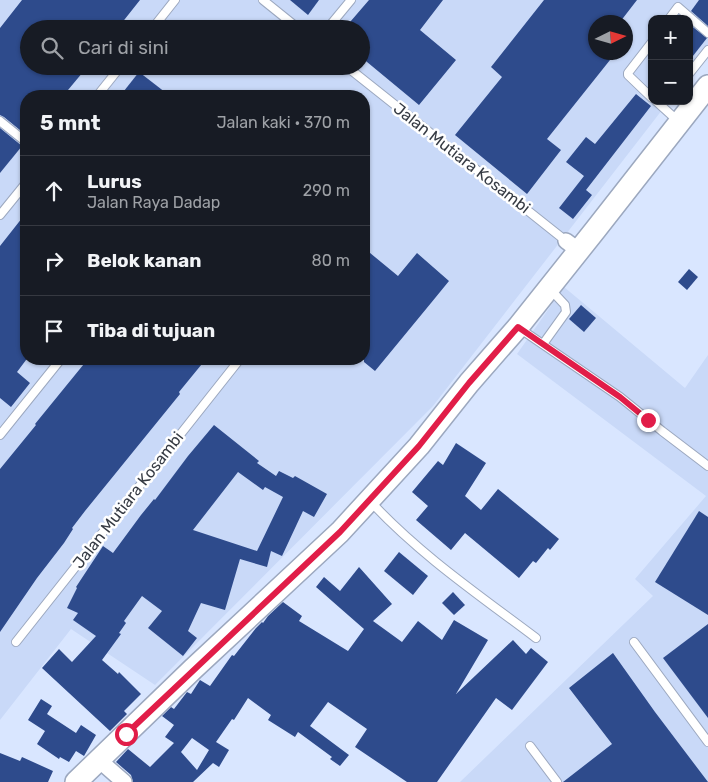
<!DOCTYPE html>
<html lang="id">
<head>
<meta charset="utf-8">
<style>
  :root { --surface:#171b24; --page:#20242c; --text:#f1f3f6; --muted:#9ea1a6; --line:#363941 }
  body { margin:0; font-family:Rubik,sans-serif; background:var(--page); color:var(--text) }
  .controls { position:absolute; right:15px; top:15px; display:grid; overflow:hidden; border-radius:10px; box-shadow:0 1px 4px #0004 }
  .controls button { width:45px; height:45px; display:grid; place-items:center; padding:0; border:0; border-bottom:1px solid var(--line); background:var(--surface); color:var(--text); font:25px sans-serif }
  .compass { position:absolute; left:588px; top:15px; width:45px; height:45px; border-radius:50%; background:var(--surface); box-shadow:0 1px 4px #0004; rotate:85deg }
  .stop { position:absolute; width:15px; height:15px; margin:-11px; border:4px solid #e11d48; border-radius:50%; background:#fff }
  .stop.end { background:#e11d48; border-color:#fff; box-shadow:0 1px 5px #0008 }
  .list { margin:0; padding:0; list-style:none }
  h2 { display:flex; justify-content:space-between; align-items:center; height:65px; margin:0; padding:0 20px; font-size:21px }
  h2 small { font-size:16px; font-weight:400; color:var(--muted) }
  .list li { display:grid; grid-template-columns:32px 1fr auto; gap:15px; align-items:center; box-sizing:border-box; height:70px; padding:0 20px; border-top:1px solid var(--line) }
  .list b { display:block; font-size:19px; white-space:nowrap }
  .list p { margin:0; font-size:16px; white-space:nowrap; color:var(--muted) }
  .list em { font-size:16px; font-style:normal; color:var(--muted) }
  .icon { flex:none; width:28px; height:28px; fill:none; stroke:currentColor; stroke-width:2; stroke-linecap:round; stroke-linejoin:round }
  .map { position:relative; flex:none; width:708px; height:782px; overflow:hidden }
  .search { position:absolute; background:var(--surface); box-shadow:0 1px 4px #0004; left:20px; top:20px; width:350px; height:55px; display:flex; align-items:center; gap:12px; box-sizing:border-box; padding:0 18px; border-radius:28px; color:var(--muted); font-size:19px }
  .panel { position:absolute; background:var(--surface); box-shadow:0 1px 4px #0004; left:20px; top:90px; width:350px; height:275px; border-radius:20px }
  .map>svg:first-child { display:block }
  .built { fill:#c9d9f8; fill-rule:evenodd }
  .building { fill:#2e4b8c; fill-rule:evenodd }
  .lines { fill:none; stroke-linecap:round; stroke-linejoin:round }
  .lane-casing { stroke:#9ca8bf; stroke-width:10 }
  .street-casing { stroke:#9ca8bf; stroke-width:18 }
  .secondary-casing { stroke:#9ca8bf; stroke-width:24 }
  .lane { stroke:#fff; stroke-width:8 }
  .street { stroke:#fff; stroke-width:15 }
  .secondary { stroke:#fff; stroke-width:21 }
  .route { stroke:#e11d48; stroke-width:6 }
  .labels { text-anchor:middle; dominant-baseline:central; stroke-width:5; stroke-linejoin:round; paint-order:stroke }
  .street-label { font-size:16px; fill:#363b44; stroke:#fff }
</style>
</head>
<body>
<div class="map">
<svg width="708" height="782" viewBox="0 0 708 782">
  <rect width="100%" height="100%" fill="#d9e6ff"/>
  <!-- built -->
  <g class="built">
    <path d="M 0,0 L 708,0 L 708,51 L 689,75 L 689,19 L 652,19 L 652,101 L 669,101 L 433,406 L 155,685 L 71,629 L 0,720 ZM 596,22 L 626,22 L 626,52 L 596,52 ZM 29,29 L 361,29 L 361,66 L 29,66 ZM 26,96 L 364,96 L 364,359 L 26,359 Z"/>
    <polygon points="564,287 685,388 708,355 708,782 460,782 653,596 635,579 706,496 517,354"/>
  </g>
  <!-- building -->
  <g class="building">
    <polygon points="22,0 140,0 117,29 29,29 29,66 88,66 63,96 26,96 26,135 4,117 0,115 0,28"/>
    <polygon points="290,0 319,0 308,15"/>
    <polygon points="369,0 443,0 420,30 456,60 419,105 361,57 361,29 344,29"/>
    <polygon points="544,0 637,0 620,22 596,22 596,52 601,52 610,60 547,139 561,150 527,194 455,135 502,77 491,67"/>
    <polygon points="699,0 708,0 708,26 691,11"/>
    <polygon points="689,24 707,38 689,61"/>
    <polygon points="139,72 170,96 120,96"/>
    <polygon points="636,94 651,106 586,190 592,195 573,219 559,208 584,176 566,162 586,137 595,144"/>
    <polygon points="0,128 22,146 0,173"/>
    <polygon points="26,213 26,360 17,372 30,383 11,407 0,398 0,246"/>
    <polygon points="364,248 398,276 417,253 449,281 431,303 375,371 364,362"/>
    <polygon points="689,269 698,277 687,290 678,282"/>
    <polygon points="581,305 596,318 584,332 569,319"/>
    <polygon points="88,359 206,359 179,392 180,394 85,511 72,528 73,529 64,543 37,578 0,632 0,469 36,425 35,424"/>
    <path d="M 214,425 L 259,461 L 257,463 L 276,476 L 279,471 L 293,478 L 295,476 L 327,494 L 314,517 L 303,511 L 282,556 L 271,551 L 267,567 L 240,559 L 225,610 L 201,603 L 188,631 L 197,638 L 183,656 L 148,628 L 162,611 L 142,596 L 124,621 L 126,623 L 119,633 L 121,634 L 102,660 L 118,674 L 119,672 L 141,694 L 124,711 L 127,714 L 110,731 L 42,668 L 59,649 L 72,662 L 96,636 L 73,620 L 78,613 L 67,608 L 77,588 L 76,587 L 103,546 L 113,553 L 141,515 L 154,499 L 155,500 L 188,456 ZM 238,472 L 263,490 L 265,487 L 283,497 L 257,551 L 193,530 Z"/>
    <polygon points="456,443 486,463 465,496 481,510 498,489 559,539 550,550 548,548 536,563 533,561 519,578 465,533 451,550 416,520 428,506 412,492 438,461 443,465"/>
    <polygon points="699,511 708,517 708,615 655,582"/>
    <polygon points="399,552 428,576 413,595 384,571"/>
    <path d="M 359,567 L 392,604 L 373,621 L 402,642 L 418,621 L 442,640 L 454,620 L 488,640 L 456,694 L 513,640 L 526,654 L 531,648 L 548,662 L 512,710 L 496,698 L 437,782 L 407,782 L 355,747 L 367,729 L 328,702 L 310,726 L 349,755 L 340,766 L 330,759 L 332,757 L 298,732 L 295,737 L 268,720 L 271,715 L 248,698 L 234,720 L 232,719 L 216,742 L 229,750 L 219,767 L 213,763 L 193,782 L 133,782 L 131,775 L 116,762 L 128,749 L 150,767 L 174,743 L 165,737 L 174,725 L 162,716 L 171,707 L 174,709 L 187,692 L 191,694 L 200,680 L 210,686 L 232,655 L 234,656 L 256,628 L 262,622 L 263,623 L 268,616 L 283,602 L 302,616 L 299,621 L 348,651 L 364,629 L 316,587 L 324,577 L 340,591 ZM 192,738 L 209,750 L 197,770 L 181,752 Z"/>
    <polygon points="453,592 465,605 454,615 442,603"/>
    <polygon points="708,624 708,718 663,658"/>
    <polygon points="613,653 655,712 708,782 563,782 612,744 569,688"/>
    <polygon points="41,699 52,706 47,714 76,733 81,725 96,735 84,756 76,751 69,762 60,757 59,759 37,744 45,731 28,720"/>
    <polygon points="0,753 20,761 22,757 53,771 48,782 0,782"/>
  </g>
  <g class="lines">
    <!-- lane casing -->
    <g class="lane-casing">
      <g id="lane">
        <polyline points="263,0 299,29"/>
        <polyline points="669,19 678,7 708,33"/>
        <polyline points="152,29 175,0"/>
        <polyline points="327,29 351,0"/>
        <polyline points="652,42 628,73 628,75 652,98"/>
        <polyline points="346,66 566,241"/>
        <polyline points="689,74 708,50"/>
        <polyline points="97,96 121,66"/>
        <polyline points="656,101 679,122"/>
        <polyline points="0,121 26,142"/>
        <polyline points="0,215 26,183"/>
        <polyline points="519,328 620,397 662,431 708,466"/>
        <polyline points="543,344 566,312 565,305 550,289"/>
        <polyline points="0,435 61,359"/>
        <path d="M 370,501 C 419,554 479,595 536,638"/>
        <polyline points="16,642 240,359"/>
        <polyline points="634,642 708,742"/>
        <polyline points="530,746 557,782"/>
      </g>
    </g>
    <!-- street casing -->
    <g class="street-casing">
      <g id="street">
        <polyline points="566,241 578,250"/>
        <polyline points="99,760 124,782"/>
      </g>
    </g>
    <!-- secondary casing -->
    <g class="secondary-casing">
      <polyline id="secondary" points="76,782 193,669 340,532 419,446 469,383 518,327 596,229 708,86"/>
    </g>
    <!-- lane -->
    <use href="#lane" class="lane"/>
    <!-- street -->
    <use href="#street" class="street"/>
    <!-- secondary -->
    <use href="#secondary" class="secondary"/>
  </g>
  <g class="lines">
    <!-- route -->
    <polyline class="route" points="126,734 340,532 419,446 469,383 518,327 620,397 648,420"/>
  </g>
  <g class="labels">
    <!-- street labels -->
    <g class="street-label">
      <text transform="translate(462 158) rotate(38)">Jalan Mutiara Kosambi</text>
      <text transform="translate(128 500) rotate(-52)">Jalan Mutiara Kosambi</text>
    </g>
  </g>
</svg>
<div class="controls">
<button>+</button>
<button>−</button>
</div>
<svg class="compass" viewBox="-18 -18 36 36"><path d="M0-13l5 13h-10z" fill="#e53935"/><path d="M0 13l5-13h-10z" fill="#9ea1a6"/></svg>
<div class="stop" style="left:126px;top:734px"></div>
<div class="stop end" style="left:648px;top:420px"></div>
<div class="search"><svg class="icon" aria-label="search" viewBox="0 0 24 24"><circle cx="10" cy="10" r="6"/><path d="M15 15l6 6"/></svg>Cari di sini</div>
<section class="panel">
<h2>5 mnt<small>Jalan kaki · 370 m</small></h2>
<ul class="list">
<li><svg class="icon" aria-label="ahead" viewBox="0 0 24 24"><path d="M12 20V5M6 11l6-6 6 6"/></svg><div><b>Lurus</b><p>Jalan Raya Dadap</p></div><em>290 m</em></li>
<li><svg class="icon" aria-label="right" viewBox="0 0 24 24"><path d="M7 20v-9h11M14 6l5 5-5 5"/></svg><div><b>Belok kanan</b></div><em>80 m</em></li>
<li><svg class="icon" aria-label="arrive" viewBox="0 0 24 24"><path d="M6 21V4h12l-3 4 3 4H6"/></svg><div><b>Tiba di tujuan</b></div></li>
</ul>
</section>
</div>
</body>
</html>
